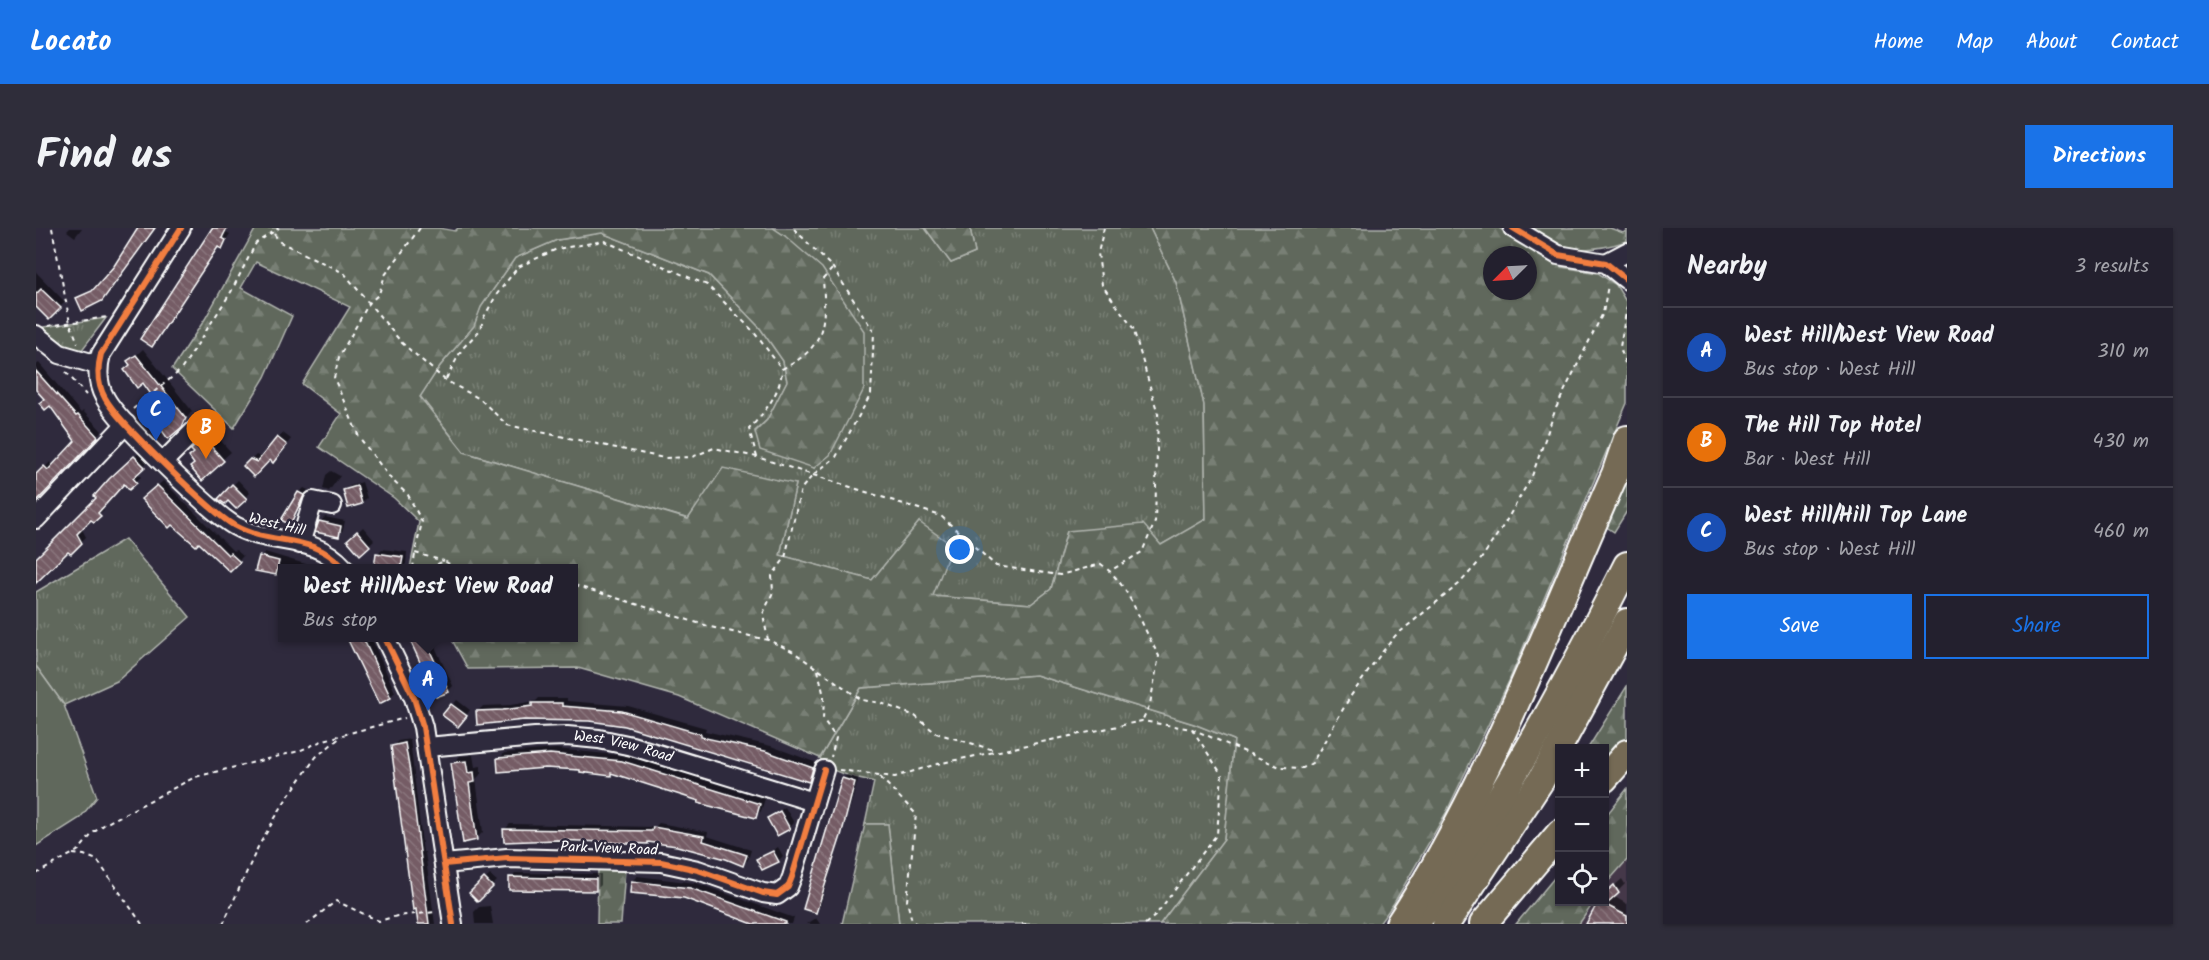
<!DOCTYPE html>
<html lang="en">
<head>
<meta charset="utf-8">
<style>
  :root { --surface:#23202e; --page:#2f2d3a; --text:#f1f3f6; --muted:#a3a3aa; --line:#403e4a; --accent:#1a73e8 }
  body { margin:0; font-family:Kalam,sans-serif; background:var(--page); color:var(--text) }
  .controls { position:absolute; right:18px; bottom:18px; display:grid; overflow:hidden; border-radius:0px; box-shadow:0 2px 4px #0004 }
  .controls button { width:54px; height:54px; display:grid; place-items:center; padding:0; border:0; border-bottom:2px solid var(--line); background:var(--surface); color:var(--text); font:30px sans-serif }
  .compass { position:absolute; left:1447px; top:18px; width:54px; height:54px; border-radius:50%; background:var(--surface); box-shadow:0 2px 4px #0004; rotate:246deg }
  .you { position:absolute; left:924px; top:322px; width:21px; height:21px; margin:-15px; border:4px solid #fff; border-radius:50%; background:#1a73e8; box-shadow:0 0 0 9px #1a73e833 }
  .badge { display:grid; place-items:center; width:39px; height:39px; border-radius:50%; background:var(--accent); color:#fff; font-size:20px; font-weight:700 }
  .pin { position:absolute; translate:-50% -50px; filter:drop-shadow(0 2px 3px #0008) }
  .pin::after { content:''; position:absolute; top:32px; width:21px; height:18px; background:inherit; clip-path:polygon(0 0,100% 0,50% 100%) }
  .popup { position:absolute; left:242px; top:336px; width:300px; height:78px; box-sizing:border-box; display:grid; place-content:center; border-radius:0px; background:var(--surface); filter:drop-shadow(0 2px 4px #0005); font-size:20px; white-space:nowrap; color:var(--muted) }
  .popup b { font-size:22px; color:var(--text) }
  .popup::after { content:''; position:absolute; left:50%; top:100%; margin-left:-12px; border:12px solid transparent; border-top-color:var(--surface) }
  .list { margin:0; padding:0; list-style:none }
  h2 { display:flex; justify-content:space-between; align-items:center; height:78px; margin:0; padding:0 24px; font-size:26px }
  h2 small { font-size:20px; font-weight:400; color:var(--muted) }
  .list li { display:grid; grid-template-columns:39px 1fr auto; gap:18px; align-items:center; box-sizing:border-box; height:90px; padding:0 24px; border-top:2px solid var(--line) }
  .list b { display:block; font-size:22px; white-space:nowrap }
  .list p { margin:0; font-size:20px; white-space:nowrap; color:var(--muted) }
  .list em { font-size:20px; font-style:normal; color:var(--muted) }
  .actions { display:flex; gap:12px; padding:18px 24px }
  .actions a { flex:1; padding:14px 0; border:2px solid var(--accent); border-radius:0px; text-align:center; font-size:21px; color:var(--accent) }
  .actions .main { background:var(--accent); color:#fff }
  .icon { flex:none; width:33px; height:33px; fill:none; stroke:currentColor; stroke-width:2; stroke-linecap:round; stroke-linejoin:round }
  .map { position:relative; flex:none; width:1591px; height:696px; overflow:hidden; border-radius:0px }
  header { display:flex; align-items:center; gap:36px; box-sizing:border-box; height:84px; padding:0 30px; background:var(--accent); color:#fff }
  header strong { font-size:28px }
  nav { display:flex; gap:33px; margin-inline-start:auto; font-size:21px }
  .intro { display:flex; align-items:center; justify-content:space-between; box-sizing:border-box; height:144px; padding:0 36px }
  h1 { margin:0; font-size:42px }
  .button { padding:15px 27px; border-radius:0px; background:var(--accent); color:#fff; font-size:21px; font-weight:700 }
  main { display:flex; gap:36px; padding:0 36px }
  aside { flex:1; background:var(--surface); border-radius:0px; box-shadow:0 2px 4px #0004 }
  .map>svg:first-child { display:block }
  .built { fill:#443949 }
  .grass { fill:url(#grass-tufts); stroke:#b0b4ae; stroke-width:1.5 }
  .forest { fill:url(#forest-firs); stroke:#b0b4ae; stroke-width:1.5; fill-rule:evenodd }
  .green { fill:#60685c; stroke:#b0b4ae; stroke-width:1.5 }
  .shadow { fill:#0007 }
  .building { fill:url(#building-back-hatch); stroke:#fff; stroke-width:1.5 }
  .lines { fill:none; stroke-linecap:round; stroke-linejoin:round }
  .minor-casing { stroke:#fff; stroke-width:22 }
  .highway-casing { stroke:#fff; stroke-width:30 }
  .path { stroke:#fff; stroke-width:2; stroke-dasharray:4.5 4.5; stroke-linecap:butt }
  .minor { stroke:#2f2a3d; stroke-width:18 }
  .highway { stroke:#746b55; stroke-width:26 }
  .cycleway-casing { stroke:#2f2a3d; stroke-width:10 }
  .cycleway { stroke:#f27e40; stroke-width:6 }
  .labels { text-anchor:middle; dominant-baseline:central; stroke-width:5; stroke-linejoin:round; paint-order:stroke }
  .street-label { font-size:15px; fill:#fff; stroke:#2f2a3d }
</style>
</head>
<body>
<header>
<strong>Locato</strong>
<nav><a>Home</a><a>Map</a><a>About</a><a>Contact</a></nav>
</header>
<div class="intro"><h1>Find us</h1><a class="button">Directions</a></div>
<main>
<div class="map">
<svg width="1591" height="696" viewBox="0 0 1591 696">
  <defs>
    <pattern id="grass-tufts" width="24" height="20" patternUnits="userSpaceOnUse" patternTransform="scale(1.5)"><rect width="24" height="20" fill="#60685c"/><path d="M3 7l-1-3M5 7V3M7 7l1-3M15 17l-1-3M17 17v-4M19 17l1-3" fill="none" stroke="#787f74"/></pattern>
    <pattern id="forest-firs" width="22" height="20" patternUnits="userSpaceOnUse" patternTransform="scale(1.5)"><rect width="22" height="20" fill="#60685c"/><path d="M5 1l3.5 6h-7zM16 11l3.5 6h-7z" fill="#787f74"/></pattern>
    <pattern id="building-back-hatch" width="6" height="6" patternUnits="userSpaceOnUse" patternTransform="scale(1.5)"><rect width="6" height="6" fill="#745c65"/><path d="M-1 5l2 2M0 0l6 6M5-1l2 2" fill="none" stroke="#89747c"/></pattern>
  </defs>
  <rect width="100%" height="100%" fill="#2f2a3d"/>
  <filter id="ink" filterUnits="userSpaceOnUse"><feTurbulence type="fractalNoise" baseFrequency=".0167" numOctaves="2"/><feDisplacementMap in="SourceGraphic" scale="12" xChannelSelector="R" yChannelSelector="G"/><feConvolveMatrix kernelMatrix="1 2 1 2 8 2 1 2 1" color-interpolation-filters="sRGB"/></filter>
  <g filter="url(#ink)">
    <!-- built -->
    <polygon class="built" points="1591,632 1591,696 1543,696 1558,674 1568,674 1569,657"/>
    <!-- grass -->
    <g class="grass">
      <polygon points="737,0 889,0 915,35 939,25 934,0 1114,0 1140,54 1168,177 1170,292 1125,317 1031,303 1015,361 995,376 896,368 883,294 836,352 744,327 760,256 653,291 428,224 384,168 404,138 437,98 445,79 479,30 521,12 566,5 673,47 724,100 747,133 751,153 731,192 719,203 778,240 749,8"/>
      <path d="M 70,90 L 45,123 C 29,121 17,111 7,99 Z"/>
      <polygon points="89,311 154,389 81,453 28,477 0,438 0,364"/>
      <path d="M 1000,447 L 1158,496 L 1198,512 L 1188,611 L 1124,696 L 863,696 L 852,596 L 829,596 L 838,554 C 823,549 791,546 784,530 L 825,460 Z"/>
    </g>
    <!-- forest -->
    <g class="forest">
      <path d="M 220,0 L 403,0 L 419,3 L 422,0 L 737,0 L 749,8 L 786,40 L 828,103 L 828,161 L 794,227 L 778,240 L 724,222 L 719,204 L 731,192 L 751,153 L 747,133 L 724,100 L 673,47 L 566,5 L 521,12 L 479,30 L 445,79 L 438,98 L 404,138 L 384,169 L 428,224 L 652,291 L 687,240 L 760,256 L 744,327 L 836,352 L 883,294 L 916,317 L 897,368 L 995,376 L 1015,361 L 1031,303 L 1107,296 L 1125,317 L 1170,291 L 1168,177 L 1140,54 L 1114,0 L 1463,0 L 1526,39 L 1562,45 L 1580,57 L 1591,75 L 1591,175 L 1473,453 L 1410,585 L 1358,675 L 1343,696 L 1124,696 L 1188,611 L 1198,512 L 1158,496 L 1000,447 L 825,460 L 784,530 L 643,469 L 542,440 L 432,441 L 415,410 L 538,410 L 538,340 L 374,340 L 383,294 L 358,270 L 283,219 L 305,186 L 266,156 L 314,79 L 220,34 L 205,60 L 256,88 L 229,149 L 198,200 L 136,141 L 169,91 ZM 1456,27 L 1492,27 L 1492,63 L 1456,63 Z"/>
      <polygon points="889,0 934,0 939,25 915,35"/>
      <path d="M 1492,0 L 1574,0 L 1587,5 L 1591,2 L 1591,13 C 1550,26 1529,24 1492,0 Z"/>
      <polygon points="1591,239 1591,283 1578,304 1569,298"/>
      <polygon points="1591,458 1591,511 1569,538 1568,520 1552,520"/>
      <polygon points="1591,561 1591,632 1569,657 1569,589"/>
      <polygon points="829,596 852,596 863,696 806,696"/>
      <polygon points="562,640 589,641 585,696 561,696"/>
      <polygon points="1523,644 1524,674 1558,674 1543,696 1480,696"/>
    </g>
    <!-- green -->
    <polygon class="green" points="0,438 28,477 61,569 44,590 0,618"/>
    <!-- shadow -->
    <g class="shadow">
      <polygon points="34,0 46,0 39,9 31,3"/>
      <polygon points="103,0 119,0 70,66 42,71 62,59 79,38"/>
      <polygon points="177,0 192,0 190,4 194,6 185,19 183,18 116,117"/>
      <polygon points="0,44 29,74 13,90 0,76"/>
      <polygon points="107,121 156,183 145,198 111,179 120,170 93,134"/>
      <polygon points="3,135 45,185 47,183 66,203 0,273 0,249 14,234 18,238 41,213 0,159 0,137"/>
      <polygon points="176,203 195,224 166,250 157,222"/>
      <polygon points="247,205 255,211 242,228 209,238 220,227 226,230"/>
      <polygon points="104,224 113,233 101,244 105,249 93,260 88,254 66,279 68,282 45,299 50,309 35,324 32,322 0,354 0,335 62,270 73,253"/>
      <polygon points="295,243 304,248 293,263 287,261 290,247"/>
      <polygon points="202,252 214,265 200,279 192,271 184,270"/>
      <polygon points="127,253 197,323 200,322 207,328 194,342 163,313 107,271"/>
      <polygon points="326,254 331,270 326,275 309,263 314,258"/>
      <polygon points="268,260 272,262 254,295 263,265"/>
      <polygon points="289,289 309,293 307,302 302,307 284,294"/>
      <polygon points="327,299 338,312 324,325 313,312"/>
      <polygon points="346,321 371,324 370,336 365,340 340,338 341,326"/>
      <polygon points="229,324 276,338 275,340 246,340 246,348 221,342 224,329"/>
      <polygon points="311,410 335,410 359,464 354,469 343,474"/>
      <polygon points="373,410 395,410 417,458 412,463 401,467"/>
      <polygon points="503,470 531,470 531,473 592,478 670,500 669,503 735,518 781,535 778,547 772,552 589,496 488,490 442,483 447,478 474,477 500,473"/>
      <polygon points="421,472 434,482 427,492 408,487"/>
      <polygon points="374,511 387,624 389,624 399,696 383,696 357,518 362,513"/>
      <polygon points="520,521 592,528 729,571 725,583 719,589 577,544 574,547 546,540 463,531 468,525"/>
      <polygon points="437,527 439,539 445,538 445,546 440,551 447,604 440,611 417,535 424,528"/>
      <polygon points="812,546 823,549 784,678 779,683 807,551"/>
      <polygon points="749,579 758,595 753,600 733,590"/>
      <polygon points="623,595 672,604 671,608 715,622 712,632 707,636 641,616 614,613 612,615 469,613 469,601 474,596 619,599"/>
      <polygon points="742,619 747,628 742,633 722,631"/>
      <polygon points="480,645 565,646 565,657 560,662 475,650"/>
      <polygon points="454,647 461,653 442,672 435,665"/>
      <polygon points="601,648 660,655 758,690 756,696 725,696 596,653"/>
      <polygon points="1586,651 1589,656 1577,668 1591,676 1591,696 1551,696 1563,674 1568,674 1568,667"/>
      <polygon points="454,678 457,696 439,696 438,684 443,679"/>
      <polygon points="780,690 784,696 771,696"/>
    </g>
    <!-- building -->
    <g class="building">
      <polygon points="102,0 119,0 66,73 46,83 40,70 56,63 78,38"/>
      <polygon points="176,0 191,0 186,10 190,12 186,21 182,19 116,119 104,111"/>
      <polygon points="5,61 25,80 13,92 0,79 0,66"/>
      <polygon points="100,127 150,190 146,199 132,211 109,179 119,172 107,155 101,160 88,142 94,137 91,133"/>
      <polygon points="0,143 40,188 42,187 62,209 0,274 0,246 8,238 12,242 39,213 14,178 9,182 3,175 8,171 0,162"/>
      <polygon points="167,209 188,233 166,253 154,239 158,236 153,229 158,225 155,222"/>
      <polygon points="241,209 251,217 237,235 234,232 218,249 207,238 214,231 221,234"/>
      <polygon points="98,228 109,239 97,250 101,255 93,262 88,256 62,285 65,288 58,294 55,292 41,306 46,315 35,326 32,324 0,355 0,330 60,270 58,268 73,251"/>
      <polygon points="196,256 211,271 200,281 192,273 189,276 182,271"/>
      <polygon points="121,257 192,327 194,325 204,334 194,344 163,315 160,318 136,297 133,300 105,271"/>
      <polygon points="321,258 326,276 312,280 307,262"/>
      <polygon points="262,264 268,267 254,297 245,292"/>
      <polygon points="283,293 305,298 303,309 279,304"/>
      <polygon points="321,303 334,318 324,327 311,312"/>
      <polygon points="340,325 367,329 365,340 338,340"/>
      <polygon points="223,328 243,333 240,347 219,343"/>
      <polygon points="311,410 327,410 355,470 343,476"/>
      <polygon points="373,410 388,410 413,464 400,469"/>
      <polygon points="496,475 526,475 526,478 586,483 665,506 665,509 729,523 777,540 773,554 589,498 553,493 488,492 441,497 440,483 467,482 496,478"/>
      <polygon points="415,476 431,488 422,499 406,487"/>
      <polygon points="369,515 374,544 393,696 382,696 380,681 377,682 355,518"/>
      <polygon points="514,526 586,533 724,576 720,590 662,575 663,573 575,545 575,548 544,544 544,542 509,540 462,544 461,530"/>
      <polygon points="430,533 432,545 438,544 439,554 433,555 441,612 427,615 415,535"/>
      <polygon points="806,550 819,554 805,608 780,685 767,681"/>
      <polygon points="744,583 754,601 741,608 731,590"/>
      <polygon points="617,599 668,608 667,613 711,627 707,638 690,631 641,618 612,614 612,616 521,612 468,614 467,601 616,603"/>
      <polygon points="737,623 743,634 726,642 720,631"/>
      <polygon points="473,649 560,651 560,663 473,662"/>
      <polygon points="448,650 457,659 442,674 433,665"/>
      <polygon points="595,653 654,660 750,694 750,696 717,696 648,670 594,665"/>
      <polygon points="1578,657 1583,665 1570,677 1591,688 1591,696 1550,696 1562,674 1569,676 1569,665"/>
    </g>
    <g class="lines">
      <!-- minor casing -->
      <g class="minor-casing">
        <g id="minor">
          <path d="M 145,0 L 65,126 C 61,141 61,156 69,170 C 81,193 176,285 199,298 C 237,319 276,304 308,340"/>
          <polyline points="1477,0 1522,27 1570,35 1591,52"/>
          <polyline points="1570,35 1591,24"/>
          <polyline points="0,107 24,126 62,137"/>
          <polyline points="128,233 163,198"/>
          <polyline points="0,291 90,196"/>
          <polyline points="264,316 277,273 296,277"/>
          <polyline points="349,410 378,470 387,499 417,696"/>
          <path id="s1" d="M 391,519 L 499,509 L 531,508 L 563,511 L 596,518 L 778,574"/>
          <polyline points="408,636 471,630 625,634 662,642 727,665 741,667 752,659 756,649 788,542"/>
        </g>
      </g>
      <!-- highway casing -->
      <g class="highway-casing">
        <g id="highway">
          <polyline points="1568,551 1591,525"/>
          <path d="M 1387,686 C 1466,576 1530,457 1591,337"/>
          <path d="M 1363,696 C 1452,561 1513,394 1579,246 L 1591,211"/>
          <polyline points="1410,696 1505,552 1591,394"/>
          <polyline points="1447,696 1524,605"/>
        </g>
      </g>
      <!-- path -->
      <g class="path">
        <polyline points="16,0 34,95 42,115"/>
        <polyline points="384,0 349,47 343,66 333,75 303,129 298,150 323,209 355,251 372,267 386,294 379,325 408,333"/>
        <polyline points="1068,0 1062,25 1066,57 1097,100 1122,186 1119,294 1106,324 1074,343"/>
        <path d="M 238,6 L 244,14 L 308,45 L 366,115 L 409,152 L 444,171 L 471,197 L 628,230 L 656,229 L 678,220 L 721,229 L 905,288 L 960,338 L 1024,347 L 1065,336 C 1095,358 1104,396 1123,428 L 1114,476 L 1106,493"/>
        <polyline points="1591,78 1584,119 1591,142"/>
        <polyline points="12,98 71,89"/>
        <polyline points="30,144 50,167"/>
        <polyline points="410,151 426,121 444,102 448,89 461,66 482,39 521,21 568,13 671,57 717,103 746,141"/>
        <polyline points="97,181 145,142 195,64 220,15 243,0"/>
        <path d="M 721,229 L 713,201 C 729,184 745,164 746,141 C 790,120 790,95 787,51 L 797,40"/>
        <polyline points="377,340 379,326"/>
        <polyline points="393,340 408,333 421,340"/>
        <polyline points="538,357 675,399 732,412 756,423 826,472 845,475 879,488 900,505 958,522"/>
        <polyline points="732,412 727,386 737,364 736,348 749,330 765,261 778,246 800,229 835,166 838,104 797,40 757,0"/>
        <polyline points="782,442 788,469 787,491 800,510 795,529"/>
        <polyline points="803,542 859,549 901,536 1106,493 1156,501 1244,539 1267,540 1276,535 1314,469 1344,427 1359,408 1423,356 1443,334 1469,295 1496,248 1520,180 1567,85 1572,57"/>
        <polyline points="844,549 880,586 871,673 876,693 881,696"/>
        <polyline points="37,626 48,627 61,632 106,696"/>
        <polyline points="0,646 43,622 57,605 69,596 159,549 263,523 288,512 369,490"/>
        <polyline points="187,696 222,619 249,573 280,529 306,508"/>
        <polyline points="271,696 300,673 343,693 361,688 400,684"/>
        <polyline points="986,696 990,696"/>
        <polyline points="1109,696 1119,688 1181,606 1186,547 1156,501"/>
      </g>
      <!-- minor -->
      <use href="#minor" class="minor"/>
      <!-- highway -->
      <use href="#highway" class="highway"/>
      <!-- cycleway casing -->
      <g class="cycleway-casing">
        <g id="cycleway">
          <path d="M 145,0 L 65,126 C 61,141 61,156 69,170 C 81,193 176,285 199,298 C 237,319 276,304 308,340"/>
          <polyline points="1477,0 1522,27 1570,35 1591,52"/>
          <polyline points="349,410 378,470 387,499 417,696"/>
          <polyline points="408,636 471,630 625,634 662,642 727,665 741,667 752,659 756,649 788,542"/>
        </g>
      </g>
      <!-- cycleway -->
      <use href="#cycleway" class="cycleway"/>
    </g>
  </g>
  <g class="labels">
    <!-- street labels -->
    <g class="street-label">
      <text transform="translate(241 297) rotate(14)">West Hill</text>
      <text stroke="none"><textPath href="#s1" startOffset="198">West View Road</textPath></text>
      <text transform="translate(573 621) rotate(2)">Park View Road</text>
    </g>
  </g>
</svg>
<div class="controls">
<button>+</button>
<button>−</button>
<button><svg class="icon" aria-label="locate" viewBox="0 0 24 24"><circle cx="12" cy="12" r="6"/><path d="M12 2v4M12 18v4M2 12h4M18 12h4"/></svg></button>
</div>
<svg class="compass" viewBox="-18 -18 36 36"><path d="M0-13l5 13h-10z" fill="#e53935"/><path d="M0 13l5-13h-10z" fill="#a3a3aa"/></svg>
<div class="you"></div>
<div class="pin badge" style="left:392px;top:483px;background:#1a4fb4">A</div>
<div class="popup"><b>West Hill/West View Road</b>Bus stop</div>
<div class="pin badge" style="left:170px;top:231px;background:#e8710a">B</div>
<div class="pin badge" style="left:120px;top:213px;background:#1a4fb4">C</div>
</div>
<aside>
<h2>Nearby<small>3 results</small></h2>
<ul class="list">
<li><span class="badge" style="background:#1a4fb4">A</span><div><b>West Hill/West View Road</b><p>Bus stop · West Hill</p></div><em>310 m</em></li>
<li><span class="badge" style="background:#e8710a">B</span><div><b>The Hill Top Hotel</b><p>Bar · West Hill</p></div><em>430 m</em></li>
<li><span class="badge" style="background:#1a4fb4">C</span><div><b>West Hill/Hill Top Lane</b><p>Bus stop · West Hill</p></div><em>460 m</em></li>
</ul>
<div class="actions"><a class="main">Save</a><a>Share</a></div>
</aside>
</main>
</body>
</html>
